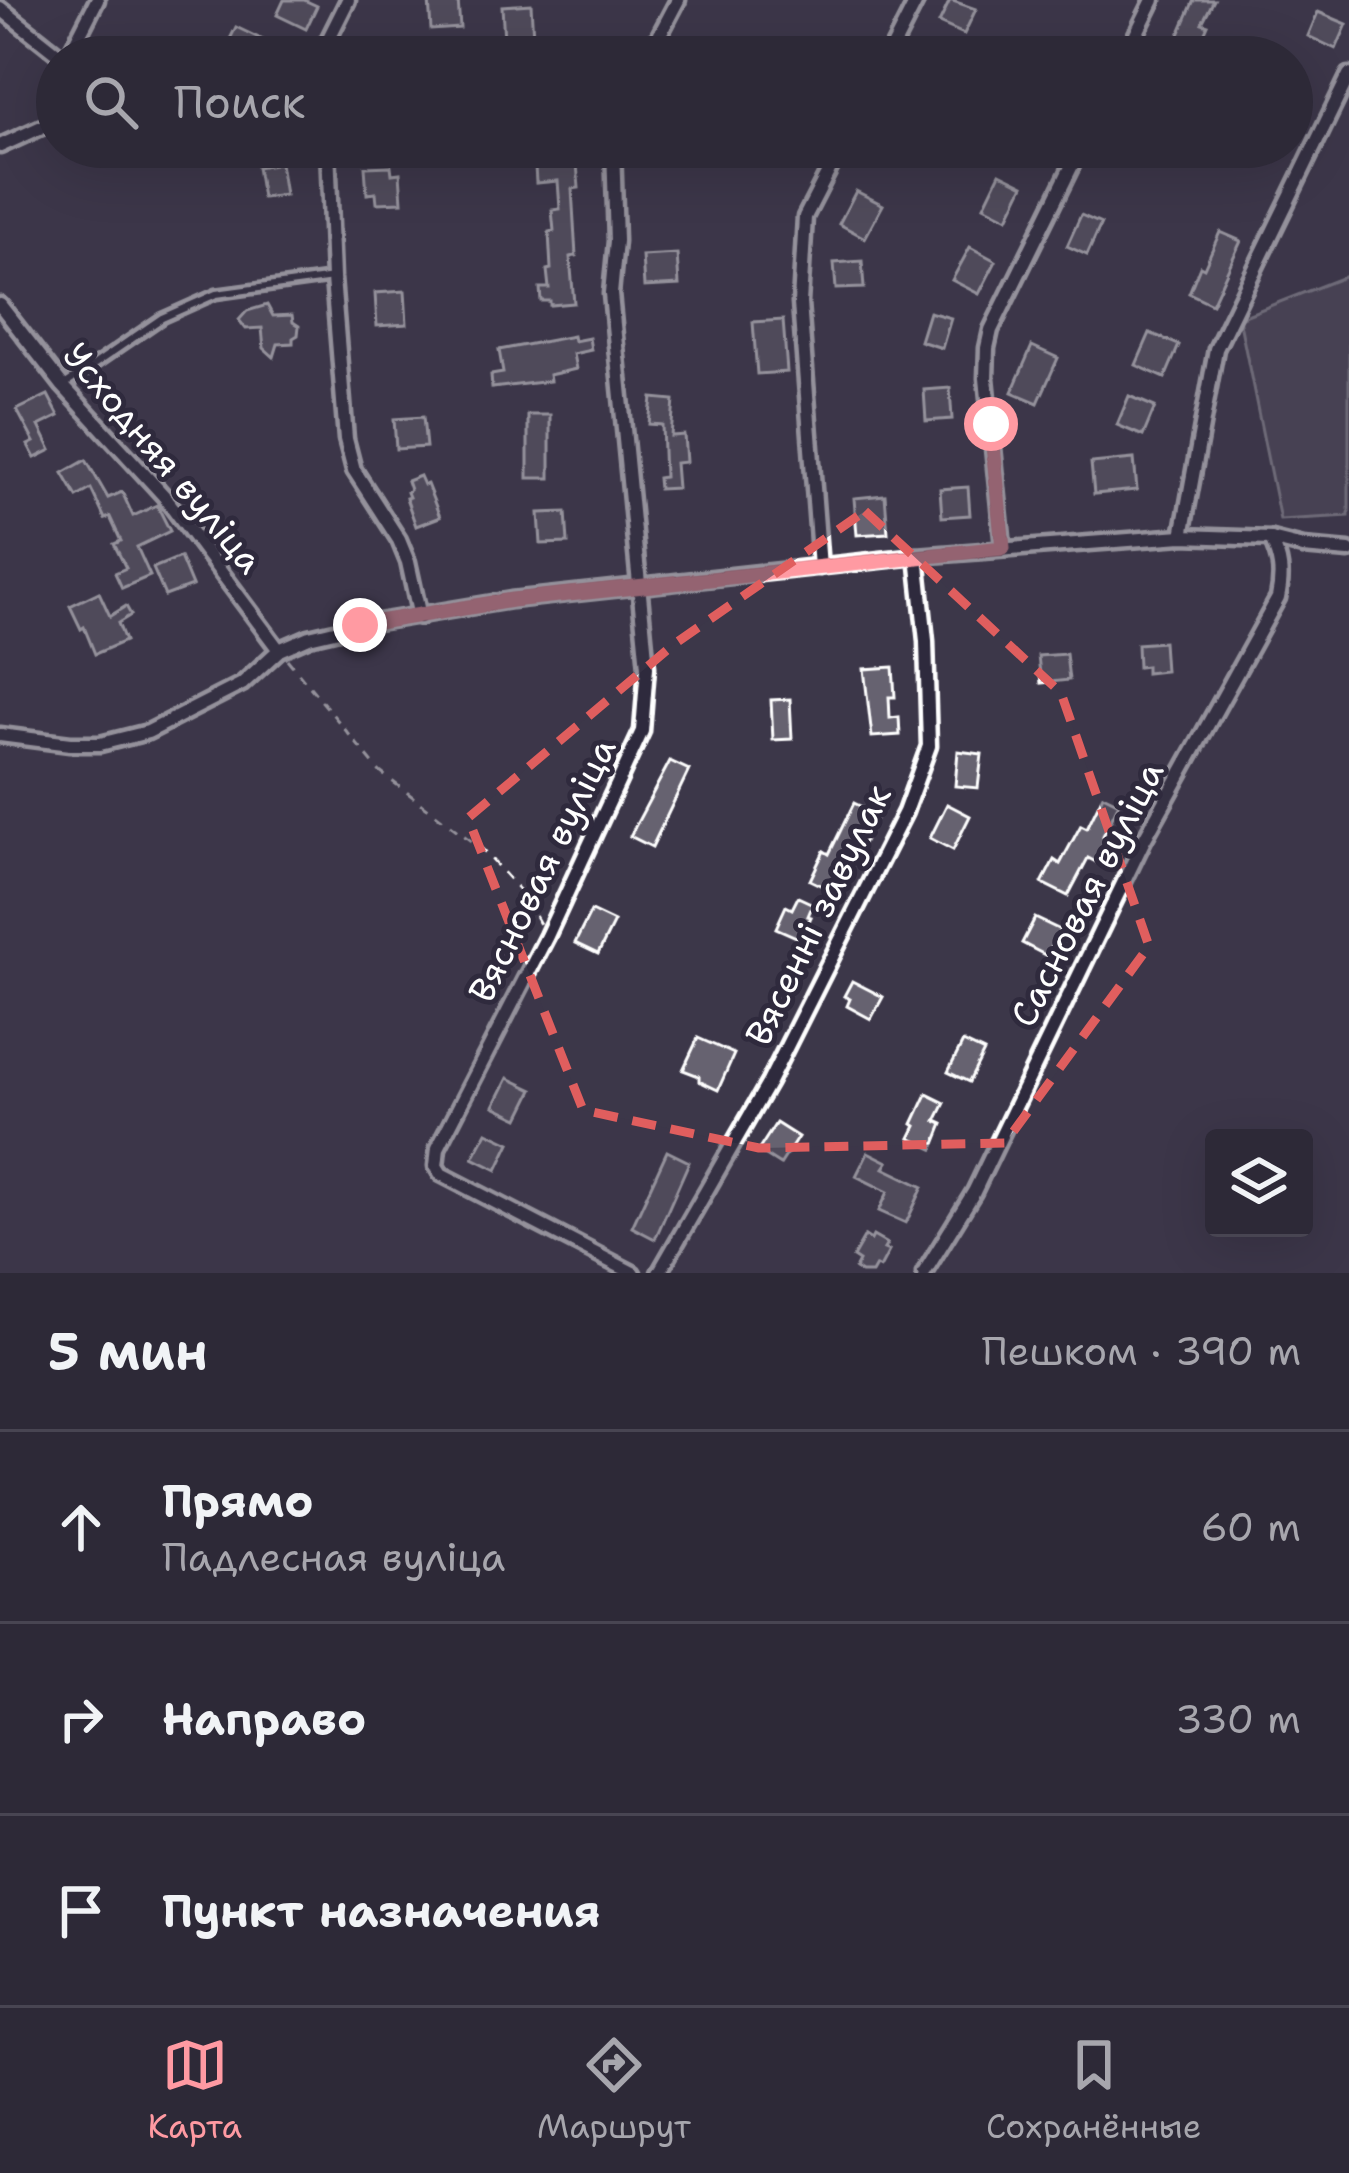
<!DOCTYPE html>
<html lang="ru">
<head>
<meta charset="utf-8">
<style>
  :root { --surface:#2d2937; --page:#393542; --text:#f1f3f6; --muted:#a7a6ad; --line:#484552; --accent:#ff9aa2 }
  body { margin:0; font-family:"Shantell Sans",sans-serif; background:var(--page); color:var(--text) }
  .controls { position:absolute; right:36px; bottom:36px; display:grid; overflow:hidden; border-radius:12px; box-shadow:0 12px 48px #0002 }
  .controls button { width:108px; height:108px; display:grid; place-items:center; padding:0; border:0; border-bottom:3px solid var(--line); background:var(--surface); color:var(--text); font:60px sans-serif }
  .stop { position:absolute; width:36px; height:36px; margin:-27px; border:9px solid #ff9aa2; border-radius:50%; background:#fff }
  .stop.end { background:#ff9aa2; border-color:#fff; box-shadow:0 3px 12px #0008 }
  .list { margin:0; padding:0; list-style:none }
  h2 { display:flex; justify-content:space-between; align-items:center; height:156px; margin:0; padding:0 48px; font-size:51px }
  h2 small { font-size:39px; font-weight:400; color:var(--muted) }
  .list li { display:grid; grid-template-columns:78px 1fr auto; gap:36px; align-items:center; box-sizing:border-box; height:192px; padding:0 48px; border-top:3px solid var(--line) }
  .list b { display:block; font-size:45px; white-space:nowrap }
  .list p { margin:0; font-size:39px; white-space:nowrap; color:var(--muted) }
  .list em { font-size:39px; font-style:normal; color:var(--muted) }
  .icon { flex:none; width:66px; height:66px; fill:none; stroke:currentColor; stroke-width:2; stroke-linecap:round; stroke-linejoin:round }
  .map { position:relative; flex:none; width:1349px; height:1273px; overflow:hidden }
  .search { position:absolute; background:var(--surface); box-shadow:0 12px 48px #0002; left:36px; right:36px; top:36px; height:132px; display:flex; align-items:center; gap:30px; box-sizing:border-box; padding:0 42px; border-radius:66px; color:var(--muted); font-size:45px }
  .sheet { height:732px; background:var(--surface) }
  nav { display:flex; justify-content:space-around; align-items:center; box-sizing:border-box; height:168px; border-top:3px solid var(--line); background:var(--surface); font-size:33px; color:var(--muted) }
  nav a { display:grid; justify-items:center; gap:6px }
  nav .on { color:var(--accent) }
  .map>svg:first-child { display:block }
  .green { fill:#555060; stroke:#aaa8b0; stroke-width:3 }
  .building { fill:#666270; stroke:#fff; stroke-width:3 }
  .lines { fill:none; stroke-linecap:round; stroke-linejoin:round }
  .service-casing { stroke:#fff; stroke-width:15 }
  .minor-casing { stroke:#fff; stroke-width:21 }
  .path { stroke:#fff; stroke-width:3; stroke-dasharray:9 9; stroke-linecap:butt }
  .service { stroke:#2f2a3d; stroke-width:6 }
  .minor { stroke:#2f2a3d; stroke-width:12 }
  .route { stroke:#ff9aa2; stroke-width:15 }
  .marked { fill:none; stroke:#e05e5e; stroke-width:9; stroke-dasharray:24 15; stroke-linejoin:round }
  .labels { text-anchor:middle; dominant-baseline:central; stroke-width:10; stroke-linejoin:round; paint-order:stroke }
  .street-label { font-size:36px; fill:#fff; stroke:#2f2a3d }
</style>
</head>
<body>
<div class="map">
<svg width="1349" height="1273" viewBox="0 0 1349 1273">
  <rect width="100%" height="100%" fill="#3c3749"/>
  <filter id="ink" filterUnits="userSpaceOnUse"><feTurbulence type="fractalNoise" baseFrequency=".00833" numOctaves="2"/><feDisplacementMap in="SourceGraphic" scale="24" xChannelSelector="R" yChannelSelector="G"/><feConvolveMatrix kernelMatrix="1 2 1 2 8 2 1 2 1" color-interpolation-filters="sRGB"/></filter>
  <g filter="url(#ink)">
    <!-- green -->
    <polygon class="green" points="1349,275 1349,516 1280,520 1239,318"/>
    <!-- building -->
    <g class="building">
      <polygon points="284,0 304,0 317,6 306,29 277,15"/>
      <polygon points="429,0 458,0 460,28 431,30"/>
      <polygon points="950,0 976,9 964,34 939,23"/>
      <polygon points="1194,0 1214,0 1202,23 1208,25 1194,57 1179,57 1171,53"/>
      <polygon points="531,4 533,38 504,40 502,6"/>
      <polygon points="1318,12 1347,24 1336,49 1308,36"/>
      <polygon points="236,27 263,40 255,57 221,57"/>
      <polygon points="576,152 579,188 572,189 576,256 570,257 574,303 550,305 550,301 541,301 540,288 549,288 547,270 551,269 549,232 554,231 552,210 560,209 558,181 536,183 535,166 545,165 545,155"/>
      <polygon points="280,163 285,195 262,198 257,167"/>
      <polygon points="391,166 392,174 400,173 402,202 377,203 376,193 367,194 365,167"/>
      <polygon points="1000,173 1024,185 1008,218 984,206"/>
      <polygon points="856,191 883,205 865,238 839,224"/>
      <polygon points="1081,215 1101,224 1087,255 1067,246"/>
      <polygon points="1220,232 1241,241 1212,304 1189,293 1200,266 1204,268"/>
      <polygon points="970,247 996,261 979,294 952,280"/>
      <polygon points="677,254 679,285 644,287 642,256"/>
      <polygon points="862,261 864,288 836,289 834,263"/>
      <polygon points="405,291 407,324 377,326 375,293"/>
      <polygon points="267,305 273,316 292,315 293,322 299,326 298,335 293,338 293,343 278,344 274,357 264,348 262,328 246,329 239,320 247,311"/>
      <polygon points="929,312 951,318 942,348 920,341"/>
      <polygon points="783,320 787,372 757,374 753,322"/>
      <polygon points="1150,333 1179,345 1165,378 1136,365"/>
      <polygon points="573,336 574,341 589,338 591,350 573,354 576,369 549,375 550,381 492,388 491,375 503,373 499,350"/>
      <polygon points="1032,346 1058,358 1038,403 1012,392"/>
      <polygon points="950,388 952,419 926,421 924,390"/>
      <polygon points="48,395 59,416 39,426 51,450 35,458 28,445 34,442 17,410"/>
      <polygon points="1129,396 1155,407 1143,436 1117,425"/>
      <polygon points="652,398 674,400 671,436 684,435 686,462 675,463 677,488 659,489 658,478 664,477 662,425 649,424"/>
      <rect x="528" y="415" width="22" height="63"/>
      <polygon points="423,417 426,447 396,449 394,419"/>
      <polygon points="1134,459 1137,490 1094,494 1091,463"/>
      <polygon points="86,460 108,498 122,492 133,516 157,505 170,531 137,547 150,576 122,588 115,573 126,568 114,544 121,541 110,517 105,519 91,489 77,497 63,473"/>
      <polygon points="420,476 424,485 427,484 440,517 416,526 406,498 409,497 407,492 410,490 407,481"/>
      <polygon points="968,487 970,515 942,517 940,489"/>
      <polygon points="885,495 888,533 857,535 854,498"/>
      <polygon points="566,512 568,543 541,544 539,513"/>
      <polygon points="180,557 192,586 165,596 153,568"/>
      <polygon points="99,592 110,616 126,606 131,615 118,623 125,641 95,654 84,627 81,629 70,606"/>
      <polygon points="1163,642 1165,671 1146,673 1146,666 1138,667 1137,644"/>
      <polygon points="1066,654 1069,680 1041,683 1038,656"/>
      <polygon points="893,667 895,697 889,697 890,718 899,717 900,735 872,737 864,669"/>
      <polygon points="790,699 792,739 773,740 771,700"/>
      <polygon points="958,751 982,754 978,788 955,786"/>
      <polygon points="670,761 689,770 652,847 630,836"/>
      <polygon points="1103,795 1119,803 1103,836 1108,839 1096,862 1088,858 1068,896 1042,883 1054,860 1060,864 1081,825 1087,828"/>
      <polygon points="854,803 878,815 837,893 810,880 824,851 829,854"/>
      <polygon points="947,804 970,816 953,850 930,838"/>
      <polygon points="798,897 813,904 808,916 811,917 801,939 776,928 786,906 792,909"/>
      <polygon points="591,911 614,922 598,954 575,943"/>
      <polygon points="1035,918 1060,930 1047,956 1022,943"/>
      <polygon points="852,981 883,997 871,1019 847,1006 850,999 844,996"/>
      <polygon points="698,1038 734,1054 718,1090 699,1081 699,1076 683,1070"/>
      <polygon points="963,1042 984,1052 969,1082 948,1072"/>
      <polygon points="508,1078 533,1090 519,1118 494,1106"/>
      <polygon points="927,1094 945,1103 936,1121 943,1124 933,1149 910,1138 916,1126 913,1124"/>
      <polygon points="776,1123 798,1137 780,1165 758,1151"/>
      <polygon points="487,1132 510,1143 497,1170 473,1158"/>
      <polygon points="667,1151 689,1162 655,1239 632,1227"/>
      <polygon points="868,1152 888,1162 884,1168 923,1187 906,1223 879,1211 888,1192 856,1176"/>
      <polygon points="865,1236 871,1240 873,1236 887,1244 884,1249 889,1251 880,1268 876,1266 872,1273 861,1273 855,1269 859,1261 853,1257"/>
    </g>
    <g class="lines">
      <!-- service casing -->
      <g class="service-casing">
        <polyline id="service" points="63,386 162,318 216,294 333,278"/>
      </g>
      <!-- minor casing -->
      <g class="minor-casing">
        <g id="minor">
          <polyline points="0,8 62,57"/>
          <polyline points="68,57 97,0"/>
          <polyline points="308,57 325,46"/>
          <polyline points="325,57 325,46 348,0"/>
          <polyline points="648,57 678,0"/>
          <polyline points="888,57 917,0"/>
          <polyline points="1125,57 1153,0"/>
          <polyline points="0,146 57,120"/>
          <polyline points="328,147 333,278 346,439 354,470 399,540 408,562 420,617"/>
          <polyline points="613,147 616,241 611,294 647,667 642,731 547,936 438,1148 436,1166 441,1174 633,1273"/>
          <polyline points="0,305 63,386 164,496 279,650"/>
          <polyline points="1182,536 1216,349 1349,75"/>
          <polyline points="1003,547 986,378 987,348 991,330 1081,147"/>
          <polyline points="820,567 800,303 805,217 841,147"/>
          <polyline points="0,735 70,744 100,744 148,732 242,684 279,650 309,637 360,625 511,600 917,556 1182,536 1271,539 1303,547 1349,551"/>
          <polyline points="659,1273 769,1082 905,812 929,746 926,641 917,556"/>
          <path d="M 924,1273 L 974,1192 L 1144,840 L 1278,598 C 1283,574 1281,560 1271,539"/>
        </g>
      </g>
      <!-- path -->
      <polyline class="path" points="287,659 380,772 483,850 521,892 540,924"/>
      <!-- service -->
      <use href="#service" class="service"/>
      <!-- minor -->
      <use href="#minor" class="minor"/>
    </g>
  </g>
  <g class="lines" filter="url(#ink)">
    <!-- route -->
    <polyline class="route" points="360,625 512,600 1003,548 991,424"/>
  </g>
  <!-- marked area -->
  <path d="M0 0H1349V1273H0ZM 865,511 L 1061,693 L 1149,946 L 1005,1143 L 759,1148 L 583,1110 L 468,818 L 673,645 Z" fill="#3c3749" fill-opacity=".55" fill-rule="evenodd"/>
  <path class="marked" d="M 865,511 L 1061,693 L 1149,946 L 1005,1143 L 759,1148 L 583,1110 L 468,818 L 673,645 Z"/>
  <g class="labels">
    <!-- street labels -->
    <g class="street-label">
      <text transform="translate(163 458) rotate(50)">Усходняя вуліца</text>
      <text transform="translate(542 870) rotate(-64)">Вясновая вуліца</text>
      <text transform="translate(1087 894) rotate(-63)">Сасновая вуліца</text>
      <text transform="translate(818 915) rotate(-64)">Вясенні завулак</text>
    </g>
  </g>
</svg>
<div class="controls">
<button><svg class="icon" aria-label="layers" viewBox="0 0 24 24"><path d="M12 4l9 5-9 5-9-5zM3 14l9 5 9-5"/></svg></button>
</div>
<div class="stop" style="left:991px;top:424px"></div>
<div class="stop end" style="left:360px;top:625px"></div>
<div class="search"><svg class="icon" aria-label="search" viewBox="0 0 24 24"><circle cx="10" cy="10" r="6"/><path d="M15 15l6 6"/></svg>Поиск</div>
</div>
<section class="sheet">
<h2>5 мин<small>Пешком · 390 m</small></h2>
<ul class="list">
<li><svg class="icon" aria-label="ahead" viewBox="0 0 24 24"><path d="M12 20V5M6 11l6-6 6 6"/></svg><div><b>Прямо</b><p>Падлесная вуліца</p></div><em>60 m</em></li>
<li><svg class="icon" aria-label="right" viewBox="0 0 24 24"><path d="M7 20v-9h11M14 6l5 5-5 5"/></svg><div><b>Направо</b></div><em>330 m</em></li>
<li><svg class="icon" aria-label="arrive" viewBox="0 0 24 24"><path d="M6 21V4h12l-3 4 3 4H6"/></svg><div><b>Пункт назначения</b></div></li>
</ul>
</section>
<nav>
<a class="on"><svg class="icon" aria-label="map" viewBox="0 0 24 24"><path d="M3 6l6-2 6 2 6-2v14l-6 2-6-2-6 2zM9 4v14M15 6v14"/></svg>Карта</a>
<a><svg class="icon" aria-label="directions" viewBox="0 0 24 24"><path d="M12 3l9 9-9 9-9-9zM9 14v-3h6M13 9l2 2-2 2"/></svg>Маршрут</a>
<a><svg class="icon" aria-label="saved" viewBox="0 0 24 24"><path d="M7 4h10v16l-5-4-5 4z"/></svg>Сохранённые</a>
</nav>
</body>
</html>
